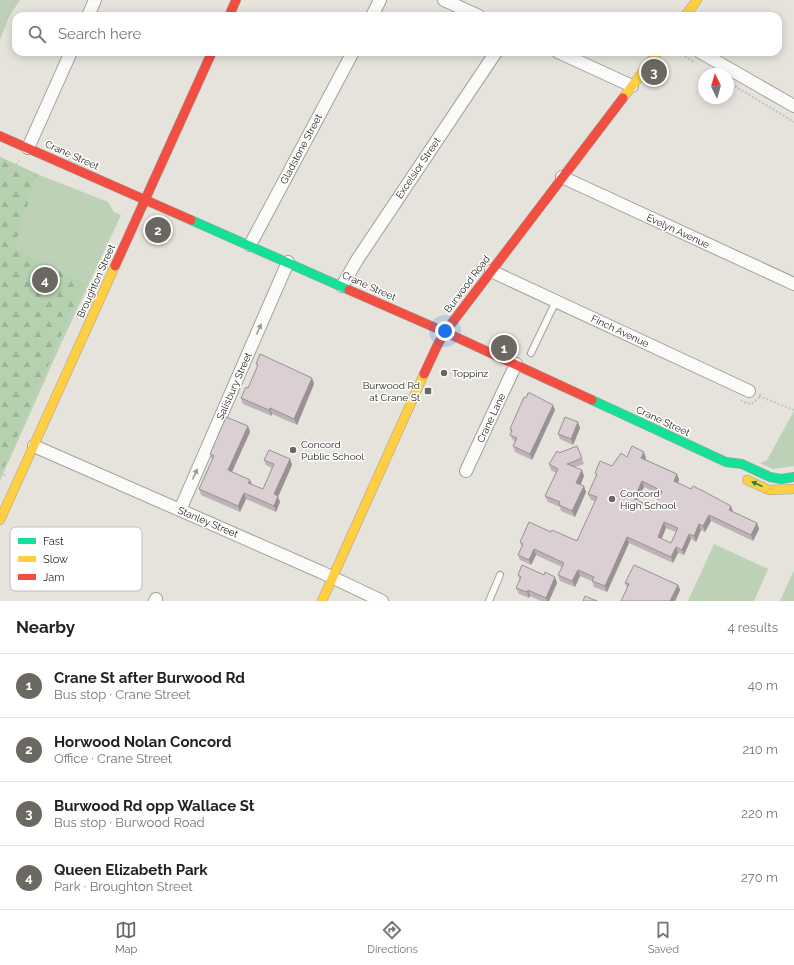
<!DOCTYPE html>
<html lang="en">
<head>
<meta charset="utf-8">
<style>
  :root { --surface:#fff; --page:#f6f6f6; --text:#222; --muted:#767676; --line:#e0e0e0; --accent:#6a6861 }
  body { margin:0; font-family:Raleway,sans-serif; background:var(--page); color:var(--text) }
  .compass { position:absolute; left:698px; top:68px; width:36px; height:36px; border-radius:50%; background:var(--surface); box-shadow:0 2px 10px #0003; rotate:355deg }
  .you { position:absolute; left:445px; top:331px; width:14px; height:14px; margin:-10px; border:3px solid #fff; border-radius:50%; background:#1a73e8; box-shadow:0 0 0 6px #1a73e833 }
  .badge { display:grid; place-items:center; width:26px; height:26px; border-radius:50%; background:var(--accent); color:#fff; font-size:13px; font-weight:700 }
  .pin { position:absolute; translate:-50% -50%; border:2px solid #fff; box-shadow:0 1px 4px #0006 }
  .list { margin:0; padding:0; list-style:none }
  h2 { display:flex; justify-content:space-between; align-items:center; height:52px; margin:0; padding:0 16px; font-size:17px }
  h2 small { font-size:13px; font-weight:400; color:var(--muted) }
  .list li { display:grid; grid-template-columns:26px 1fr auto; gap:12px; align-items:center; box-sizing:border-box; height:64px; padding:0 16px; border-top:1px solid var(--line) }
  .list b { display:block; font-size:15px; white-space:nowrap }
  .list p { margin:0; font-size:13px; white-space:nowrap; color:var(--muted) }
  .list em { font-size:13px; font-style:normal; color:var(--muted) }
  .icon { flex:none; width:22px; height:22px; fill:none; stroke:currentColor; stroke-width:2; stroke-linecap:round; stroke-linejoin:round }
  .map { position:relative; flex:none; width:794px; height:601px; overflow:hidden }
  .search { position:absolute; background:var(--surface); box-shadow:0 2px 10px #0003; left:12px; right:12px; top:12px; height:44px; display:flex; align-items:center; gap:10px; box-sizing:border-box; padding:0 14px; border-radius:12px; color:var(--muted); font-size:15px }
  .sheet { height:308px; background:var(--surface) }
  nav { display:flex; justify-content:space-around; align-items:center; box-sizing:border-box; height:56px; border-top:1px solid var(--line); background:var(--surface); font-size:11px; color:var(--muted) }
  nav a { display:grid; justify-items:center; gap:2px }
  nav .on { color:var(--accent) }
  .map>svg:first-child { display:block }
  .green { fill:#bcd1b6 }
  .forest { fill:url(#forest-firs) }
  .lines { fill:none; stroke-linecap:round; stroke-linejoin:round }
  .lane-casing { stroke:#a2a09a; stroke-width:8 }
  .street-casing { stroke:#a2a09a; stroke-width:14 }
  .fast-casing { stroke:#a2a09a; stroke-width:10 }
  .slow-casing { stroke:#a2a09a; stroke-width:10 }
  .jam-casing { stroke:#a2a09a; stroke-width:10 }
  .path { stroke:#c3c3c1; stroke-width:2; stroke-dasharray:2 2; stroke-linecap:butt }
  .lane { stroke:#fbfbfa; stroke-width:6 }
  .street { stroke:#fbfbfa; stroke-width:12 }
  .fast { stroke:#16e098; stroke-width:9 }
  .slow { stroke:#ffcf43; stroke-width:9 }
  .jam { stroke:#f24e42; stroke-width:9 }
  .wall { fill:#bdb2b6; fill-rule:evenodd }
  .shaded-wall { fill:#9a9194 }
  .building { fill:#dccfd4; stroke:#9a9194; fill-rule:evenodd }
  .oneway { fill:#9c9b98 }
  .oneway2 { fill:#1e835c }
  .poi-dot { fill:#6a6861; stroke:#fff; stroke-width:1.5 }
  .labels { text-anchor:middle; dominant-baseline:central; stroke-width:3; stroke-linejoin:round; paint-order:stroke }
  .street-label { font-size:10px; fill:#272620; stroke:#fff }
  .poi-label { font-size:10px; fill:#272620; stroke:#fff; text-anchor:start }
  .key { fill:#fff; stroke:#bebebc; stroke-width:1 }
  .key-label { font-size:11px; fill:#272620 }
</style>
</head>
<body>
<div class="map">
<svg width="794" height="601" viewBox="0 0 794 601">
  <defs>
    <pattern id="forest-firs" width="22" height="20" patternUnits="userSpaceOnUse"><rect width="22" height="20" fill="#b5d1af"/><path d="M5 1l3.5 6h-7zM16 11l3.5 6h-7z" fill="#9cb396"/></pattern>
  </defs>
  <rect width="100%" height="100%" fill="#e5e3db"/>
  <!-- green -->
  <g class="green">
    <polygon points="0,0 20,0 9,17 0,40"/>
    <polygon points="0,157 37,174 108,202 114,212 121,215 61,344 0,481"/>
    <polygon points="794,411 794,466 773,469 760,463 767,460"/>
    <polygon points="714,544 768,569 754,601 688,601"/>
    <polygon points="794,570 794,601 780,601"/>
  </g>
  <!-- forest -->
  <polygon class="forest" points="0,157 37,174 14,248 84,283 0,476"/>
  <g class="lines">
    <!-- lane casing -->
    <g class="lane-casing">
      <g id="lane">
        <polyline points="531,353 556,301"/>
        <polyline points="489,601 500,575"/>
      </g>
    </g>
    <!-- street casing -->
    <g class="street-casing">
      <g id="street">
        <polyline points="444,0 479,16"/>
        <polyline points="88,16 95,0"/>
        <polyline points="372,16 380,0"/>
        <polyline points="558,52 632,86"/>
        <polyline points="700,52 794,106"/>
        <polyline points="28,148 71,52"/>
        <polyline points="562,177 794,284"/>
        <polyline points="250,245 353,52"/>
        <polyline points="491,271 749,391"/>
        <polyline points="342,286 357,260 496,52"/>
        <polyline points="34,446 321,572 382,601"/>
        <polyline points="466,471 516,364"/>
        <polyline points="180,510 288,262"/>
        <polyline points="155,601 156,599"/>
      </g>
    </g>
    <!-- fast casing -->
    <g class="fast-casing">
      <g id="fast">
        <polyline points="191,220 349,290"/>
        <polyline points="592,400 726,462 742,464 770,477 781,479 794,477"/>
      </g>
    </g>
    <!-- slow casing -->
    <g class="slow-casing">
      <g id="slow">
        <polyline points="685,16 697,0"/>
        <polyline points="623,98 658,52"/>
        <polyline points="747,480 769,490 794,489"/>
        <polyline points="0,520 115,266"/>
        <polyline points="322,601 424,374"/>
      </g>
    </g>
    <!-- jam casing -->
    <g class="jam-casing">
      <g id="jam">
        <polyline points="229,16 236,0"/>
        <polyline points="0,136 191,220"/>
        <polyline points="115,266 212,52"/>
        <polyline points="349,290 445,332 592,400"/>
        <polyline points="424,374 437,346 445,332 623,98"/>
      </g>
    </g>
    <!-- path -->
    <g class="path">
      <polyline points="0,24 15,0"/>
      <polyline points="678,52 694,62"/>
      <polyline points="728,82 794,122"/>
      <polyline points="0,183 19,161"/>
      <polyline points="759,396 794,410"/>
      <polyline points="741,400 743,402 751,404 760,397 760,394"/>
      <polyline points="0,473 6,476"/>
    </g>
    <!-- lane -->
    <use href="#lane" class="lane"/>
    <!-- street -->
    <use href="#street" class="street"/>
    <!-- fast -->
    <use href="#fast" class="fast"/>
    <!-- slow -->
    <use href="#slow" class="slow"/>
    <!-- jam -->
    <use href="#jam" class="jam"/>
  </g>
  <!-- wall -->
  <g class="wall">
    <polygon points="256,364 312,378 314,384 297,425 272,414 272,416 243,404 241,398 248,388 257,367"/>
    <polygon points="555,410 532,460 515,452 513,446 515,442 513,440 510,435 511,433 510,429"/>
    <polygon points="248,426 250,432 232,472 250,480 252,485 263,489 272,468 266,465 264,460 290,459 292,465 278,497 280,502 276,512 246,499 240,512 201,495 199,489 212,460 210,454"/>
    <polygon points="580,428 573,445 560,439 558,434"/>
    <polygon points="577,446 584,464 575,467 584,476 580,485 586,492 575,517 561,511 560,507 548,502 545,496 556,473 551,470 549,464 559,453"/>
    <path d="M 627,457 L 646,458 L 645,459 L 677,474 L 679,480 L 678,483 L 733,512 L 757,523 L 759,529 L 753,541 L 711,521 L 705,532 L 701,530 L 696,542 L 691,539 L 684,555 L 678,553 L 673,563 L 629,543 L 607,592 L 594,587 L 592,581 L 580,576 L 575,587 L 560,581 L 558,575 L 562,567 L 536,555 L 531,565 L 520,560 L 518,555 L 522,547 L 520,542 L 551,532 L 577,541 L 595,501 L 591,500 L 588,494 L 596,477 L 595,473 L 612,466 ZM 644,487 L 660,495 L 654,508 L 638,500 ZM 666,528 L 676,532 L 671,543 L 661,539 Z"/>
    <polygon points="518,575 557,583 549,601 541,601 530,596 529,598 519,594 516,588 520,581"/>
    <polygon points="625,583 678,585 680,590 675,601 621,601 627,588"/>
  </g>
  <!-- shaded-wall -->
  <g class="shaded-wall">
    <polygon points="312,378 314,384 297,425 294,419"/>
    <polygon points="553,405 555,410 532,460 530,454"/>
    <polygon points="270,408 272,414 272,416 269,410"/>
    <polygon points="578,422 580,428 573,445 571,439"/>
    <polygon points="248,426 250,432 230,476 228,470"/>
    <polygon points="644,452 646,458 643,463 641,458"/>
    <polygon points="290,459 292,465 278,497 280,502 276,512 274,506 274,494"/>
    <polygon points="582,470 584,476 579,489 576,483"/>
    <polygon points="677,474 679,480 676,487 674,481"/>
    <polygon points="250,480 252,485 248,483"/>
    <polygon points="642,481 644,487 636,504 634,499"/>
    <polygon points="584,486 586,492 575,517 572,511"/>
    <polygon points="244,493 246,499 240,512 238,506"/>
    <polygon points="731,506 733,511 729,510"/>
    <polygon points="709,515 711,521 705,532 703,526"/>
    <polygon points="664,522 666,528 660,543 658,537"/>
    <polygon points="757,523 759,529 753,541 751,535"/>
    <polygon points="699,524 701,530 696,542 694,536"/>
    <polygon points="689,534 691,539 684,555 682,550"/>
    <polygon points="627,537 629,543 607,592 605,586"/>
    <polygon points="676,547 678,553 673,563 671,557"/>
    <polygon points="534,549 536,555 531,565 529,560"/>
    <polygon points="578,570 580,576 575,587 572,581"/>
    <polygon points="555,577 557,583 549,601 547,601 546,598"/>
    <polygon points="678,585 680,590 675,601 670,601"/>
    <polygon points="528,590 530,596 529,598 527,592"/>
  </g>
  <!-- building -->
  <g class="building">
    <polygon points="260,354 312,378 294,419 270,408 269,410 241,398 246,387 248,388 258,365 256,364"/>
    <polygon points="528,393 530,393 553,405 530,454 513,446 517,438 510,435 512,430 510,429 524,397 526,398"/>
    <polygon points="226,417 248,426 228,470 250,480 248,483 263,489 274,464 264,460 269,450 290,459 274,494 278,496 274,506 244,493 238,506 199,489 214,456 210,454"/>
    <polygon points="565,417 578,422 571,439 558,434"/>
    <polygon points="577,446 582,458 567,464 582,470 576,483 584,486 572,511 559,505 560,502 545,496 558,469 549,464 557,451 559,453"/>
    <path d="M 632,446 L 644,452 L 641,458 L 677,474 L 674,481 L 691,489 L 693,486 L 703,491 L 731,506 L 729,510 L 757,523 L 751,535 L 709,515 L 703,526 L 699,524 L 694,536 L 689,534 L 682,550 L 676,547 L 671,557 L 627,537 L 605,586 L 592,581 L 594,577 L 578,570 L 572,581 L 558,575 L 564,563 L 534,549 L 529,560 L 518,555 L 523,544 L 520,542 L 529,522 L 551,532 L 552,530 L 577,541 L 597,497 L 588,494 L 597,474 L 595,473 L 600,461 L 612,466 L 621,453 L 627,457 ZM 642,481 L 662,491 L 654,508 L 634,499 ZM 664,522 L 678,528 L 671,543 L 658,537 Z"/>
    <polygon points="522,565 544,575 545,572 555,577 546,598 528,590 527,592 516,588 521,577 518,575"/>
    <polygon points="634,565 678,585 670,601 621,601 629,584 625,583"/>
    <polygon points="585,596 597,601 583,601"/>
  </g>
  <!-- one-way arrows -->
  <defs><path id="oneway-solid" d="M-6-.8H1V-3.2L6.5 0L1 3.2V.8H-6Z"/></defs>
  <g class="oneway">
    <use href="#oneway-solid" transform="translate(259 329) rotate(-66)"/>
    <use href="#oneway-solid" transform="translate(195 474) rotate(-66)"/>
  </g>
  <use class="oneway2" href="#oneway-solid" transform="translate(757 484) rotate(-156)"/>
  <!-- markers -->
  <g class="poi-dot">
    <circle cx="444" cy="373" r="4"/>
    <rect x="424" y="387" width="8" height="8" rx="2"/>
    <circle cx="293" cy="450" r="4"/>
    <circle cx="612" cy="499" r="4"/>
  </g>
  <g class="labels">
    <!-- street labels -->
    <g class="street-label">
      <text transform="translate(301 149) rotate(-62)">Gladstone Street</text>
      <text transform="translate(72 155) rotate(24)">Crane Street</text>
      <text transform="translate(418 168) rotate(-56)">Excelsior Street</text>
      <text transform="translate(678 231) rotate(25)">Evelyn Avenue</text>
      <text transform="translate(96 281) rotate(-66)">Broughton Street</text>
      <text transform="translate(467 284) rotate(-53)">Burwood Road</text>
      <text transform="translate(369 286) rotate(24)">Crane Street</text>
      <text transform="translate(620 331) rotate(25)">Finch Avenue</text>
      <text transform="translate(234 386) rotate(-66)">Salisbury Street</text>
      <text transform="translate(491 418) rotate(-65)">Crane Lane</text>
      <text transform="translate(663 421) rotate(25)">Crane Street</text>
      <text transform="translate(208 522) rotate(23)">Stanley Street</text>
    </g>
    <!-- poi labels -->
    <g class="poi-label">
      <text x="452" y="373">Toppinz</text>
      <text x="420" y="385" text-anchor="end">Burwood Rd<tspan x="420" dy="12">at Crane St</tspan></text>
      <text x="301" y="444">Concord<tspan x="301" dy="12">Public School</tspan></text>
      <text x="620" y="493">Concord<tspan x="620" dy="12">High School</tspan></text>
    </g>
  </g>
  <!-- legend -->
  <rect x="10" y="527" width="132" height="64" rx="6" class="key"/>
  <rect x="18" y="538" width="18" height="6" fill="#16e098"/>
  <rect x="18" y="556" width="18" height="6" fill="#ffcf43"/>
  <rect x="18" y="574" width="18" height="6" fill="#f24e42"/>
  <g class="key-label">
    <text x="43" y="545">Fast</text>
    <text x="43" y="563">Slow</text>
    <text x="43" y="581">Jam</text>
  </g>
</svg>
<svg class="compass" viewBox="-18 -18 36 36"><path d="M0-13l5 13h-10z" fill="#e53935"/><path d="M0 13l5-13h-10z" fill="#767676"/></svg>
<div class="you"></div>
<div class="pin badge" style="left:504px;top:348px">1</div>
<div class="pin badge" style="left:158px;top:230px">2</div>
<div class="pin badge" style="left:654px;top:72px">3</div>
<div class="pin badge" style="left:45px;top:280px">4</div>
<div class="search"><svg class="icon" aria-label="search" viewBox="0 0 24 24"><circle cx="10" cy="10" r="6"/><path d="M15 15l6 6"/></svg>Search here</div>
</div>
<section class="sheet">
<h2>Nearby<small>4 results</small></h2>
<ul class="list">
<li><span class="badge">1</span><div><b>Crane St after Burwood Rd</b><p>Bus stop · Crane Street</p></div><em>40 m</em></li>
<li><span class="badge">2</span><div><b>Horwood Nolan Concord</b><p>Office · Crane Street</p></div><em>210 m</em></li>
<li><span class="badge">3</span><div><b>Burwood Rd opp Wallace St</b><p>Bus stop · Burwood Road</p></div><em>220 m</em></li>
<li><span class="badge">4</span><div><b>Queen Elizabeth Park</b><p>Park · Broughton Street</p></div><em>270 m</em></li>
</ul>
</section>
<nav>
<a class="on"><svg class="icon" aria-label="map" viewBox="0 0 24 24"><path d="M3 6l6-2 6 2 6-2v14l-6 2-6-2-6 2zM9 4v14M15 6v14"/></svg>Map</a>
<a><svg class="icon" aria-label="directions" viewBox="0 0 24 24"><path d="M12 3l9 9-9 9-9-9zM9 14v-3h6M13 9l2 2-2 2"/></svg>Directions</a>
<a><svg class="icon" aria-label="saved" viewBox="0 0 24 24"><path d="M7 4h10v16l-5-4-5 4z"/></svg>Saved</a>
</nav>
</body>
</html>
